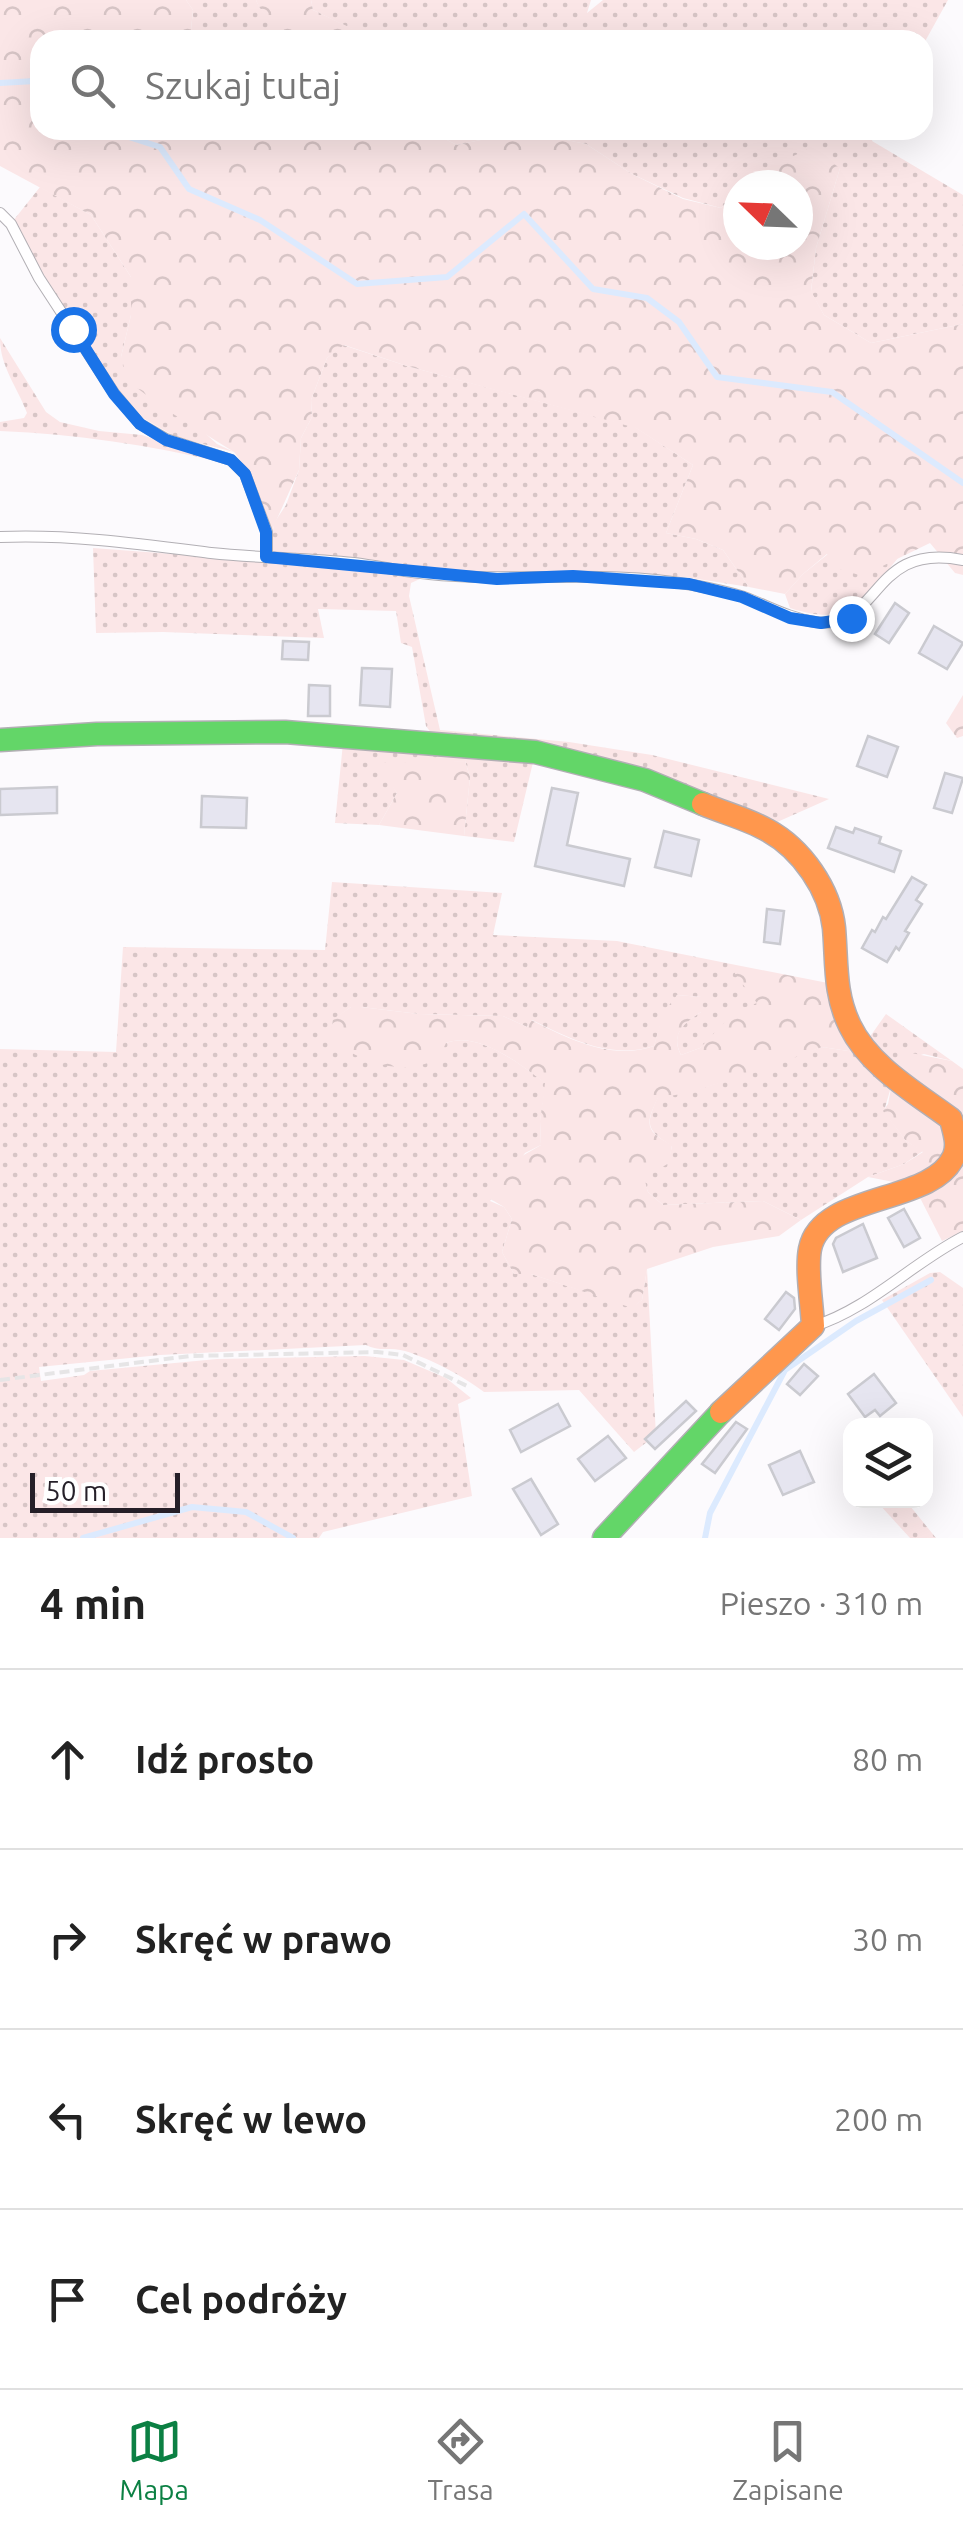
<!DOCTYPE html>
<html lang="pl">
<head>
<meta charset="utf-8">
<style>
  :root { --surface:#fff; --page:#f2f2f2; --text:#222; --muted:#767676; --line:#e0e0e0; --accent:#0b8043 }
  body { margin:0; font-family:Ubuntu,sans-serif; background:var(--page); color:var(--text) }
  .controls { position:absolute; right:30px; bottom:30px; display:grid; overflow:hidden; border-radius:20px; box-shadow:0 10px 40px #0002 }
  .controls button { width:90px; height:90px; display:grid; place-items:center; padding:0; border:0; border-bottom:2px solid var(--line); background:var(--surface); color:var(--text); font:50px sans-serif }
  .compass { position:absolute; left:723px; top:170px; width:90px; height:90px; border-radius:50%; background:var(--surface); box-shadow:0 10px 40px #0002; rotate:293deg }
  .scale { position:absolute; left:30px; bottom:25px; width:150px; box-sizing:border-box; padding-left:10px; border:5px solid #251f28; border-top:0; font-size:28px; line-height:35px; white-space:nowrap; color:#251f28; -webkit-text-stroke:8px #fff; paint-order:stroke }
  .stop { position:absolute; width:30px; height:30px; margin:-22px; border:8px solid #1a73e8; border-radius:50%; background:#fff }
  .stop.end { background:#1a73e8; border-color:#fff; box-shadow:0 2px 10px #0008 }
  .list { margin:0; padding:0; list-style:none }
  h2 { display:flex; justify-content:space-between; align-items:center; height:130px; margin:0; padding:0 40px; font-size:42px }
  h2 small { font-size:32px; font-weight:400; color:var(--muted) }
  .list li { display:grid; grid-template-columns:65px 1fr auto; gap:30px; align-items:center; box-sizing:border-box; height:180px; padding:0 40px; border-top:2px solid var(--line) }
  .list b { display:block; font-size:38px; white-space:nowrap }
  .list em { font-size:32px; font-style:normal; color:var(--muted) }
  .icon { flex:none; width:55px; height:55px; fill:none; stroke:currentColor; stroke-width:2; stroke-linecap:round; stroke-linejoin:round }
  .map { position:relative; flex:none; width:963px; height:1538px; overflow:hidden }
  .search { position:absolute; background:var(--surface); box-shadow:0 10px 40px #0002; left:30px; right:30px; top:30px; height:110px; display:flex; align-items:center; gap:25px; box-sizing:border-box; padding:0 35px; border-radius:30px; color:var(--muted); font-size:38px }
  .sheet { height:850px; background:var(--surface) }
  nav { display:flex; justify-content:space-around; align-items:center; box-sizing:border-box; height:140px; border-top:2px solid var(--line); background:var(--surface); font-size:28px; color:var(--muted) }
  nav a { display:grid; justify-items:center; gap:5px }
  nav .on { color:var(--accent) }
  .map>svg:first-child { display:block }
  .grass { fill:url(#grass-dots) }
  .forest { fill:url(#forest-crowns) }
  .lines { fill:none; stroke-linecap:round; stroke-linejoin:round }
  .stream { stroke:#dceafe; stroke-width:6 }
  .building { fill:#e6e5f0; stroke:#cacad0; stroke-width:2.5 }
  .lane-casing { stroke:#b2afb4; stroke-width:12 }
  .fast-casing { stroke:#b2afb4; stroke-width:25 }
  .slow-casing { stroke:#b2afb4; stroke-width:25 }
  .path { stroke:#e6e5e6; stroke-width:4; stroke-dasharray:10 5; stroke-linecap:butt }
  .lane { stroke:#fffeff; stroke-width:10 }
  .fast { stroke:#63d668; stroke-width:22 }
  .slow { stroke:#ff974d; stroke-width:22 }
  .route { stroke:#1a73e8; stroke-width:12 }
</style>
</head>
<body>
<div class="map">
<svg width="963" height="1538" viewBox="0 0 963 1538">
  <defs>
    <pattern id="grass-dots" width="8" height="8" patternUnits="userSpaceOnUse" patternTransform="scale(2.5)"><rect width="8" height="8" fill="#fbe6e7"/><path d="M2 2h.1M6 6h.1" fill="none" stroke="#d7c5c6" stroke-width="1.8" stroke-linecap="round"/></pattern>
    <pattern id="forest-crowns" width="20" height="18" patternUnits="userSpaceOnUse" patternTransform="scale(2.5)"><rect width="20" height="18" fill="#fbe6e7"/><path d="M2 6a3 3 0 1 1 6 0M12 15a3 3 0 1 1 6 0" fill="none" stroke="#d7c5c6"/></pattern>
  </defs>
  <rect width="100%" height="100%" fill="#fcfafd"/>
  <!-- grass -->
  <g class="grass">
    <path d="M 186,0 L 256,0 C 265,22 288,26 304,40 L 263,40 L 241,30 L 236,40 L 190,40 L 193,10 Z"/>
    <polygon points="311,0 591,0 587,13 603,0 948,0 923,45 923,40 346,40 352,29 313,10"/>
    <polygon points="427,130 875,130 872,141 963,195 963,324 871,343 824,315 811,292 816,248 840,168 756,174 745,185 738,185 738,192 721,208 683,198 632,174 586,144 523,131 457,145"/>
    <polygon points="40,187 91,215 131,277 131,315 121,357 217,444 234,452 176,437 143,418 118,389 60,303 13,221"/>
    <path d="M 0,338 L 46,412 L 60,422 L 99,431 L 142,435 L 224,463 C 150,445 76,434 0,431 L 0,422 L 24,418 L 27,413 C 17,386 0,367 0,338 Z"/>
    <polygon points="343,345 407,366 635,427 693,465 666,533 696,539 723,550 749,587 685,577 464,571 270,553 274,523 286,505 299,470 301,438 312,417 311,400 327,358"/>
    <polygon points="93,548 317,565 422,578 411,583 409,596 440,730 569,742 652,755 829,799 775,823 434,737 426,726 412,647 401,643 396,611 318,609 324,638 163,632 96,633"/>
    <path d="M 828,554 L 885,564 L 898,558 C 861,602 852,628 790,608 L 785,594 L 803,574 Z"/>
    <polygon points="343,743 534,758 514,842 464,836 470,777 465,761 428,764 388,778 397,793 379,825 335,823"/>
    <path d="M 332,882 L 502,893 L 493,935 L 617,941 L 736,965 L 736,974 L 758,1003 L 700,1048 L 681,1055 C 670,1033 684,1023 701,1012 L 701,997 L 677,995 L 660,1026 L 654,1046 C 612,1060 570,1039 532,1020 L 527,1027 L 503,1016 L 419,1014 L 361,1007 L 351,1007 L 333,1020 L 332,1033 L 446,1043 C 478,1030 521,1065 546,1083 L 540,1121 L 541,1145 L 525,1153 L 490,1201 L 504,1207 L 512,1219 L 502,1252 L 514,1274 L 531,1274 L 632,1307 L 642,1300 L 647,1269 L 656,1435 L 634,1452 L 579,1390 L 484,1392 C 463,1376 431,1359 405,1351 C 392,1347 378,1352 366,1345 L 160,1355 L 39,1367 L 41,1381 L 84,1375 L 90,1371 L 217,1359 L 365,1356 L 404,1360 L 446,1378 L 471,1398 L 458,1404 L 472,1496 L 323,1532 L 319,1538 L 0,1538 L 0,1049 L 116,1052 L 123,947 L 325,950 Z"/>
    <polygon points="886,1014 952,1061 924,1054 895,1063 869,1038"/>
    <path d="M 822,1047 L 855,1052 L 891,1087 L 884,1111 L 906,1141 L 923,1151 L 904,1164 L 868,1177 L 801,1220 L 763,1201 L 663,1205 L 648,1192 L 643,1177 L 668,1163 L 672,1146 C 646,1130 645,1125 658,1097 C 716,1089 767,1064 822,1047 Z"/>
    <polygon points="940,1272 963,1288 963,1417 882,1300 930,1273"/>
    <polygon points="882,1501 906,1501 936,1538 910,1538 879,1504"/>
  </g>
  <!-- forest -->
  <g class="forest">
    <polygon points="0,0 186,0 193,10 190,40 40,40 40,130 427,130 457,145 523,131 586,144 632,174 683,199 721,208 738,192 738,245 798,245 798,185 745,185 756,174 810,148 840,168 816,248 811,291 824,315 871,343 963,324 963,575 955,573 930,543 862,576 840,569 827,554 803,574 785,594 749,587 723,550 696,539 666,533 693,465 636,428 407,366 344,345 327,358 311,400 312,417 301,438 299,470 272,530 248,470 234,452 162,407 128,381 121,357 131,315 131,277 91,215 0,166"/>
    <path d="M 256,0 L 311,0 L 313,10 L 353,29 L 346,40 C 334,40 316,44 305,40 C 288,34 262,18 256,0 Z"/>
    <polygon points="963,695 963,736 957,738 946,723"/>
    <polygon points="465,761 470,777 464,836 379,825 397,793 376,763"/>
    <path d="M 736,965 L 828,983 L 855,1052 L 822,1047 L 756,1072 L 687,1093 L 658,1098 C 645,1124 645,1131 672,1145 L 669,1163 L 644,1178 L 648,1192 L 663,1205 L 763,1201 L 801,1220 L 779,1236 L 713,1247 L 647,1269 L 642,1300 L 632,1308 L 531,1274 L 514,1274 L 502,1252 L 512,1219 L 504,1207 L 482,1194 L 510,1163 L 541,1145 L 540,1121 L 545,1083 C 521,1065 478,1030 446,1043 L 439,1058 C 402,1078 363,1062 330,1040 L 333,1019 L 351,1007 L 361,1007 L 419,1014 L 503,1016 L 527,1027 L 531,1020 C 569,1039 612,1061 654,1046 L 663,1013 L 677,995 L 701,997 L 701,1012 C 684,1023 670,1034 681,1055 L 700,1048 L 735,1011 L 757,1003 L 735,974 Z"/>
    <polygon points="906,1052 952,1061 963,1069 963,1231 942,1241 914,1186 868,1177 904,1164 923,1152 906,1141 883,1111 888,1104 897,1058"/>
  </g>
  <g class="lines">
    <!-- stream -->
    <g class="stream">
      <polyline points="0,83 35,81 40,85"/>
      <polyline points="107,130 160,147 189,189 260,220 357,284 447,277 524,214 593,289 647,298 679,322 717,377 832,392 963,483"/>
      <polyline points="83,1538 192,1507 246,1512 293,1538"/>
      <polyline points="705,1538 710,1513 785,1370 856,1321 931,1280"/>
    </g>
  </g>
  <!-- building -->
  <g class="building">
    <polygon points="895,603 909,613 889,643 875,634"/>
    <polygon points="934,626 963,643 947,669 919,653"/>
    <polygon points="283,641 309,642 308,660 282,659"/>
    <polygon points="362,668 392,669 390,707 360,705"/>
    <polygon points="309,685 330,686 330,716 308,716"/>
    <polygon points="868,736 898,747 887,777 857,766"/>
    <polygon points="945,773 963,778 952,813 934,808"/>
    <polygon points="57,787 57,813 0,815 0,789"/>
    <polygon points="552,788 578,793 567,845 630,859 624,886 535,866"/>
    <polygon points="202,796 247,798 246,828 201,827"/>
    <polygon points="836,827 853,833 855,828 881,837 879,843 901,851 894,872 828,848"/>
    <polygon points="664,831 699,840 691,876 655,867"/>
    <polygon points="912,877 926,885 916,900 922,904 905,931 909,933 899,950 896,947 887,962 862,948 872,930 875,932 883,917 886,919"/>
    <polygon points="767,909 784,911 780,944 764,942"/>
    <polygon points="904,1209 920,1238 904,1247 888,1218"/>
    <polygon points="863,1224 877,1258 843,1272 833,1244 836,1238"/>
    <polygon points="786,1292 794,1298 795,1309 779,1330 765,1319"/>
    <polygon points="804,1364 818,1376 800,1395 787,1384"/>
    <polygon points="874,1374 896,1403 880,1416 875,1410 865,1417 848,1394"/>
    <polygon points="686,1401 696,1411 655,1449 645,1439"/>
    <polygon points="558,1404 570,1426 521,1452 510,1430"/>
    <polygon points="736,1422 747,1429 715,1473 702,1464"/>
    <polygon points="608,1436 626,1458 595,1481 578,1459"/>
    <polygon points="800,1451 814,1482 783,1495 769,1465"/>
    <polygon points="531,1479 558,1524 541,1535 513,1489"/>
  </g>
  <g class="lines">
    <!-- lane casing -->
    <g class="lane-casing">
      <g id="lane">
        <polyline points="0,213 11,224 39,278 114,393 140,424 166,439 231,460 245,474 267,532 267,557"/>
        <path d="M 0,537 C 70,534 141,544 211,553 C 258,558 306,558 354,563 C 379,566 404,572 429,574 C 516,583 606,569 693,585 C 709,588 728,592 744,597 C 768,606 789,618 815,622 C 882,631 869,541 963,560"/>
        <path d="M 814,1326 C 869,1309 912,1263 963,1237"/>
      </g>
    </g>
    <!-- fast casing -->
    <g class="fast-casing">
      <g id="fast">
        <polyline points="0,740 97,734 285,732 535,752 645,780 703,804"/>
        <polyline points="604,1538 721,1412"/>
      </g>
    </g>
    <!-- slow casing -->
    <g class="slow-casing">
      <path id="slow" d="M 703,804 C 724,813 748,819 767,830 C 802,849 830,890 834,928 C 837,962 834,994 850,1026 C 869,1066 916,1093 951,1119 C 954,1132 959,1144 954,1156 C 933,1205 821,1192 810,1249 C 806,1270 812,1304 813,1326 L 721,1412"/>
    </g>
    <!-- path -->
    <polyline class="path" points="0,1380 190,1356 377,1352 403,1355 467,1386"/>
    <!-- lane -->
    <use href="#lane" class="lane"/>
    <!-- fast -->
    <use href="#fast" class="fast"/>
    <!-- slow -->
    <use href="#slow" class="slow"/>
  </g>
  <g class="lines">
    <!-- route -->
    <polyline class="route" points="73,329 114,394 140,424 166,440 231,460 245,474 266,532 266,557 497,579 573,576 689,584 742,597 790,618 821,623 851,618"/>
  </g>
</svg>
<div class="controls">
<button><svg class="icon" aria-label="layers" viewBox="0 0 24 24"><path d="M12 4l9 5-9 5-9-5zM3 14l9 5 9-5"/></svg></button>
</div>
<svg class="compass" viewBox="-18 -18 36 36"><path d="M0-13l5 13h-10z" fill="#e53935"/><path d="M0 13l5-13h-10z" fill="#767676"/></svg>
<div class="scale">50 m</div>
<div class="stop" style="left:73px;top:329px"></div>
<div class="stop end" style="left:851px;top:618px"></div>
<div class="search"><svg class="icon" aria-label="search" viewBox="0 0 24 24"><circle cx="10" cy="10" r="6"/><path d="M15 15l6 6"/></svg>Szukaj tutaj</div>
</div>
<section class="sheet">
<h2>4 min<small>Pieszo · 310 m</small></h2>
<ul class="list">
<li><svg class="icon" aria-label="ahead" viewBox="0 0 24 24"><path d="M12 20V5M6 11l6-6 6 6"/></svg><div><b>Idź prosto</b></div><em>80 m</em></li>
<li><svg class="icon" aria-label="right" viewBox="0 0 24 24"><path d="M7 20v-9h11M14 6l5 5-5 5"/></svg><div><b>Skręć w prawo</b></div><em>30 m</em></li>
<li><svg class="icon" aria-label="left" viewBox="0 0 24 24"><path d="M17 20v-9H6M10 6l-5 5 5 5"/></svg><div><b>Skręć w lewo</b></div><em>200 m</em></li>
<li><svg class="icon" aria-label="arrive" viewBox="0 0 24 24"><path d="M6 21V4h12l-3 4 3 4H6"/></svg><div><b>Cel podróży</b></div></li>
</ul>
</section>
<nav>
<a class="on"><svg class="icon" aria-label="map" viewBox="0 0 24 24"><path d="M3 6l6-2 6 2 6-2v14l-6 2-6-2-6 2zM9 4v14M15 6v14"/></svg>Mapa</a>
<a><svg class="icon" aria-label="directions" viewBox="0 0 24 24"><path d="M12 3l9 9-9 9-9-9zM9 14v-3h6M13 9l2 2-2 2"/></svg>Trasa</a>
<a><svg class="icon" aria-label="saved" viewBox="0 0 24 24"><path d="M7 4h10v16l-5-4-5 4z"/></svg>Zapisane</a>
</nav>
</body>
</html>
